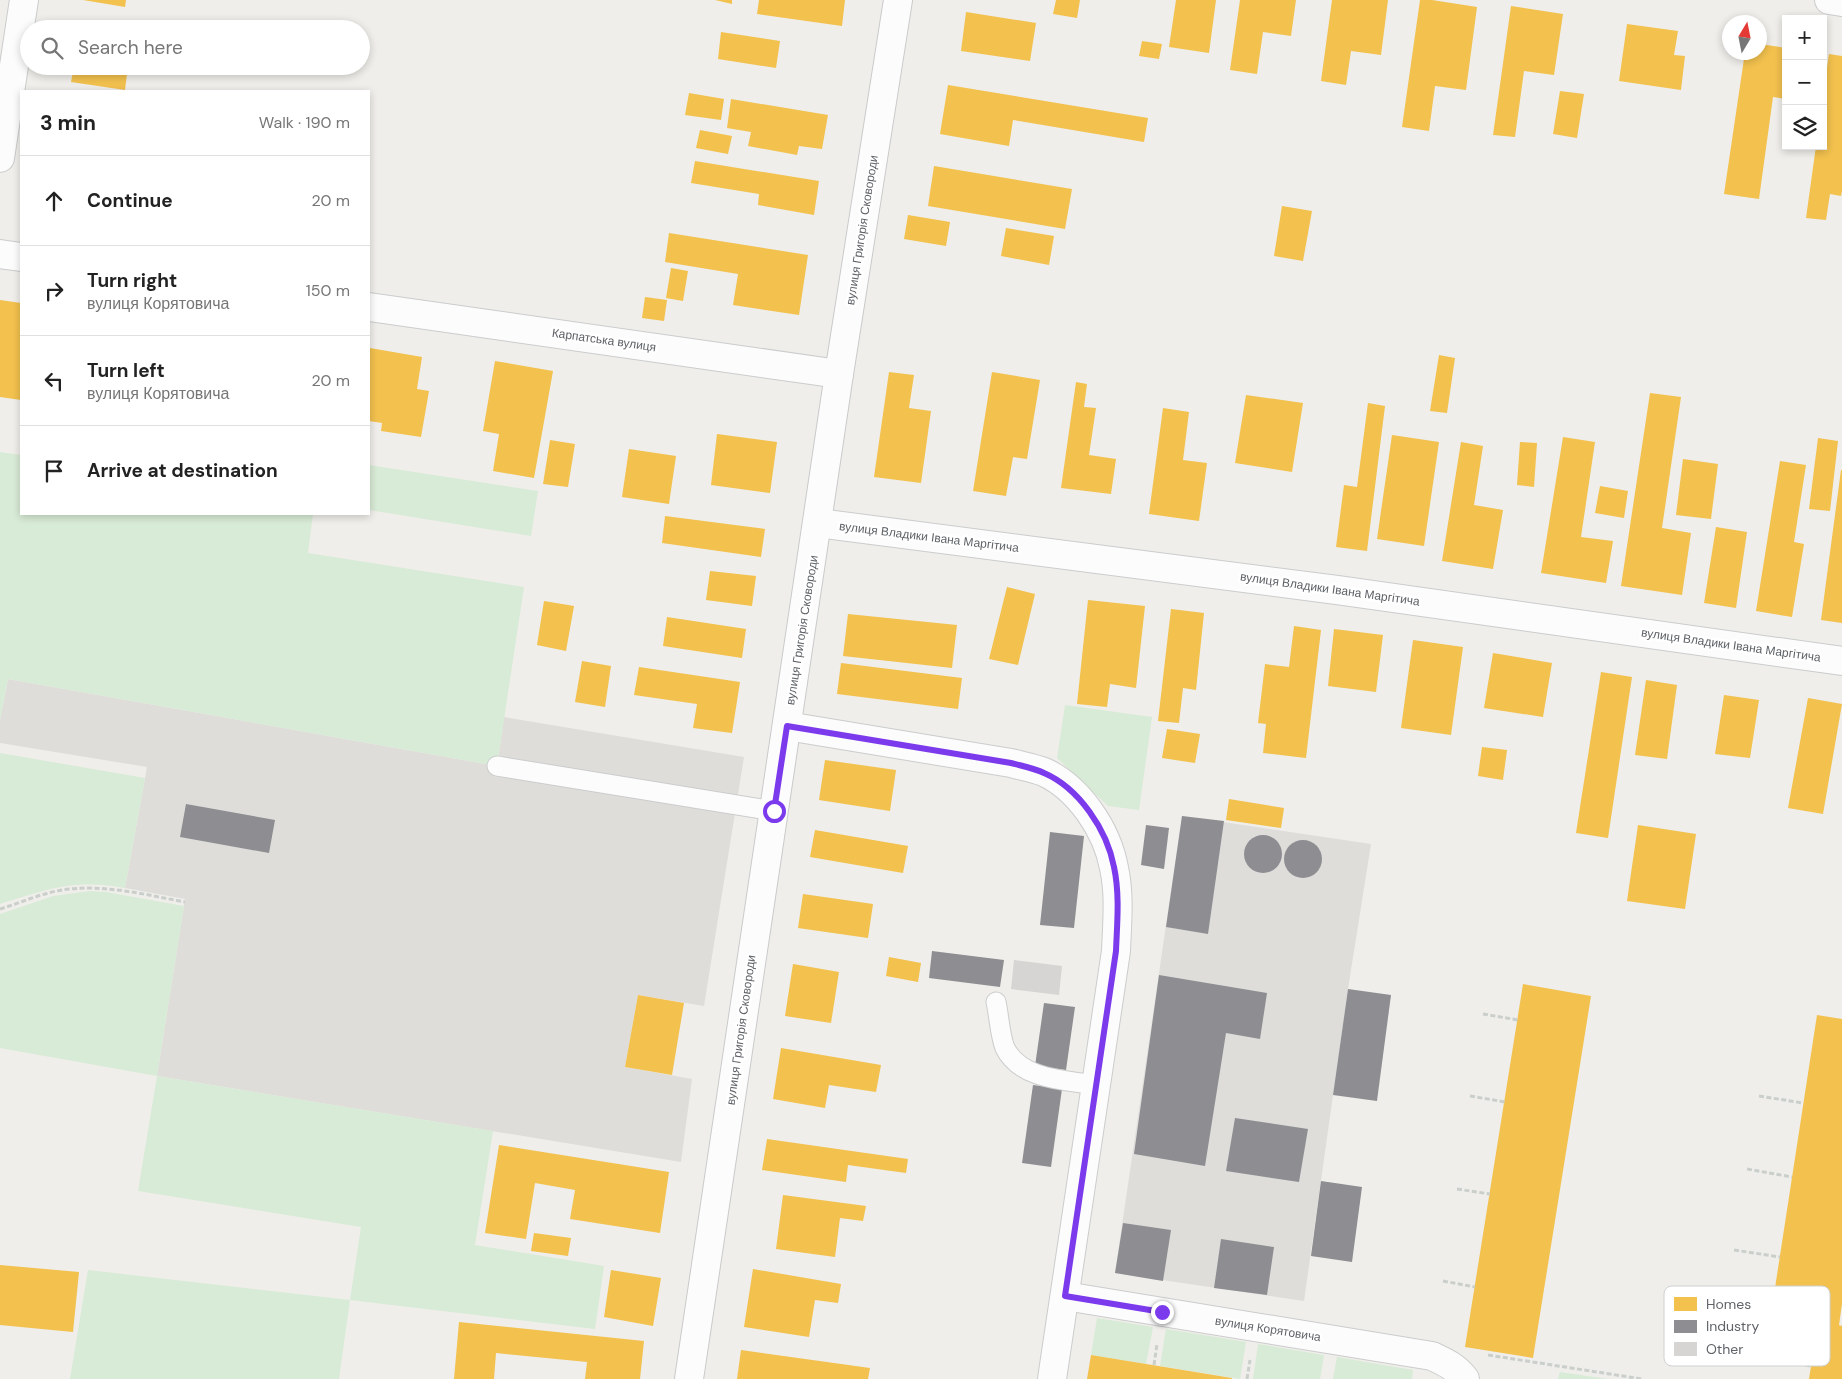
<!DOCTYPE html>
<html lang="en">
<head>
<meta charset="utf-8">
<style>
  :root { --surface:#fff; --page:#f6f6f6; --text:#222; --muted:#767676; --line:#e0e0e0 }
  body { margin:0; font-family:"DM Sans",sans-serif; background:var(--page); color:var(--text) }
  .controls { position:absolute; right:15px; top:15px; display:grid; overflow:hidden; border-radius:0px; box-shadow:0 2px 8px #0003 }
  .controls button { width:45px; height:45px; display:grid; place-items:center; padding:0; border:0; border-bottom:1px solid var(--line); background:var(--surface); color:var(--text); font:25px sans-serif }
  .compass { position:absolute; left:1722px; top:15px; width:45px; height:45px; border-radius:50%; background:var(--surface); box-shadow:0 2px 8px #0003; rotate:10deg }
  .stop { position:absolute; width:15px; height:15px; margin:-11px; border:4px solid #7c3aed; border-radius:50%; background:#fff }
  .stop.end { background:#7c3aed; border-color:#fff; box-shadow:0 1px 5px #0008 }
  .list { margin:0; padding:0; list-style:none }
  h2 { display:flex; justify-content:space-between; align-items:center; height:65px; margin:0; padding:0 20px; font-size:21px }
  h2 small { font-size:16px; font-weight:400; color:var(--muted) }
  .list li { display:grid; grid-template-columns:32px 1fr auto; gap:15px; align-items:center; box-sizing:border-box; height:90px; padding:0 20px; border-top:1px solid var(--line) }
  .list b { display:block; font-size:19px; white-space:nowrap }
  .list p { margin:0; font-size:16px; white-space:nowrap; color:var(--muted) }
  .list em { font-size:16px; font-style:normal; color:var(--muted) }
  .icon { flex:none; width:28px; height:28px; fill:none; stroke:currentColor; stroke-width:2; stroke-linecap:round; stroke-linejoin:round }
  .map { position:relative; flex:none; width:1842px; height:1379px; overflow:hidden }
  .search { position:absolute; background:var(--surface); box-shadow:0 2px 8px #0003; left:20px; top:20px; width:350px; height:55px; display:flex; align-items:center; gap:12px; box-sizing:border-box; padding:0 18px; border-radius:28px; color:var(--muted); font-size:19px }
  .panel { position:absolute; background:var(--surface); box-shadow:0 2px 8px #0003; left:20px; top:90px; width:350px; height:425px; border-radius:0px }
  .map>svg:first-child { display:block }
  .industrial { fill:#dfddda }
  .green { fill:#d8ebd6 }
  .homes { fill:#f2c14e }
  .industry { fill:#8d8d92 }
  .building { fill:#d6d5d3 }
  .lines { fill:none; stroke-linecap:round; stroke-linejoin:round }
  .service-casing { stroke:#cbcccc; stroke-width:21 }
  .minor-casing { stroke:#cbcccc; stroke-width:30 }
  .secondary-casing { stroke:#cacacb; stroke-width:30 }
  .path { stroke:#cacfcc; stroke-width:3; stroke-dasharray:5 2.5; stroke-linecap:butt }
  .service { stroke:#fdfcfc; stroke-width:19 }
  .minor { stroke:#fdfcfc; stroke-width:28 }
  .secondary { stroke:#fdfcfc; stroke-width:28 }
  .route { stroke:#7c3aed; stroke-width:6 }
  .labels { text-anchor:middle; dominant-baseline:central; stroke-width:5; stroke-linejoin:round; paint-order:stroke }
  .street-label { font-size:12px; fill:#5f6368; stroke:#fff }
  .key { fill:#fff; stroke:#cfd0d2; stroke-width:1 }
  .key-label { font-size:14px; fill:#5f6368 }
</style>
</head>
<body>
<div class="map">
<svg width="1842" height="1379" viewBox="0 0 1842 1379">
  <rect width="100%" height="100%" fill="#efeeea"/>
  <!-- industrial -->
  <g class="industrial">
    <polygon points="8,679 497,766 504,717 744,757 704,1006 638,995 625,1067 692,1079 681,1162 157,1076 185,899 125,888 147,767 0,743 0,720"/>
    <polygon points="1182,816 1371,844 1348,989 1304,1301 1115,1273"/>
  </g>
  <!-- green -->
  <g class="green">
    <polygon points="0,452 21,455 21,514 313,514 308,553 524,587 497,766 8,679 0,720"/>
    <polygon points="369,465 538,491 531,536 369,510"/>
    <polygon points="1065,705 1152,717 1139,810 1108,806 1057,758"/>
    <path d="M 0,753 L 145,778 L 125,888 C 73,879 49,889 0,904 Z"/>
    <polygon points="90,891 106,892 184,906 157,1076 493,1131 475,1245 604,1266 595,1329 350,1300 339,1379 70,1379 88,1270 350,1300 361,1227 138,1191 157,1076 0,1048 0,914 53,896"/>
    <polygon points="1097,1318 1153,1327 1146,1364 1091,1355"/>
    <polygon points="1166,1329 1246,1342 1240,1379 1160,1366"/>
    <polygon points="1258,1344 1324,1355 1320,1379 1253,1379"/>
    <polygon points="1337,1357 1413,1370 1412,1379 1333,1379"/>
    <polygon points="1560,1372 1608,1379 1558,1379"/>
  </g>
  <!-- homes -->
  <g class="homes">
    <polygon points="83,0 126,0 125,7"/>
    <polygon points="715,0 732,0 732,4"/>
    <polygon points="759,0 845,0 842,26 757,14"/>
    <polygon points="1056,0 1080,0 1077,18 1053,14"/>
    <polygon points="1176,0 1216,0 1209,53 1169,47"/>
    <polygon points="1240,0 1296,0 1291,36 1263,32 1257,74 1230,70"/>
    <polygon points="1332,0 1388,0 1381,55 1351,51 1346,85 1321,81"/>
    <polygon points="1420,0 1432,0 1477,7 1466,90 1435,86 1429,131 1402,127"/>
    <polygon points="1511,6 1563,14 1554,75 1524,71 1515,137 1493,135"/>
    <polygon points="966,12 1036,23 1030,61 961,51"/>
    <polygon points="1627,24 1678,31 1674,55 1685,56 1681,90 1619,81"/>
    <polygon points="721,32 780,41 776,68 718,59"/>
    <polygon points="1142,41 1162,44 1159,59 1139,56"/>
    <polygon points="1760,44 1786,48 1786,99 1773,97 1759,199 1724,194 1745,52 1760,52"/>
    <polygon points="1829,54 1842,56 1842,191 1841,196 1830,194 1826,220 1806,218 1816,146 1823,146 1823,94"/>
    <polygon points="74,66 128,66 125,90 71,82"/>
    <polygon points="948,85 1148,118 1144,142 1013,120 1009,146 940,134"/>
    <polygon points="1560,91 1584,94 1577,138 1553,134"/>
    <polygon points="689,93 724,99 721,120 685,115"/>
    <polygon points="731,99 828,115 822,149 799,146 797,155 748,146 751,132 727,128"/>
    <polygon points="700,130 732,136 728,154 696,148"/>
    <polygon points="695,161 819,181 814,215 758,205 759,194 691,183"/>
    <polygon points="934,166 1072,189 1065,229 928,206"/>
    <polygon points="1282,206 1312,211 1303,261 1274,256"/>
    <polygon points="908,215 950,222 946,246 904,239"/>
    <polygon points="1006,228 1054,236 1049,265 1001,256"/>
    <polygon points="669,233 808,255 799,315 733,305 738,274 665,262"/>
    <polygon points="671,268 688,271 683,301 666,298"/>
    <polygon points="645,297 667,300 664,321 642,318"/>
    <polygon points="0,300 21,303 21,400 0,397"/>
    <polygon points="370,348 422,357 417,389 429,391 421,437 381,431 382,423 369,421"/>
    <polygon points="1439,355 1455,358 1447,413 1430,411"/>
    <polygon points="495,361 553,371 534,478 493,471 499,434 483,431"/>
    <polygon points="889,372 914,375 909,408 931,411 921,483 874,477"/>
    <polygon points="992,372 1040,380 1027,459 1013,457 1006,496 973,491"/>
    <polygon points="1076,382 1087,384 1084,407 1096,408 1089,455 1116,459 1111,494 1061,488"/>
    <polygon points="1650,393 1681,397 1662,528 1691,533 1682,595 1621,586"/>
    <polygon points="1246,395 1303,403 1292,472 1235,463"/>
    <polygon points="1368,403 1385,406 1367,551 1336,547 1344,485 1357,487"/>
    <polygon points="1163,408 1189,412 1183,460 1207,463 1199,521 1149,514"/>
    <polygon points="717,434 777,442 770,493 711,485"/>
    <polygon points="1392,435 1439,442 1424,546 1377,539"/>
    <polygon points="1563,437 1595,442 1581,537 1613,541 1606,583 1541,573"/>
    <polygon points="1818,438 1838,441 1830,511 1809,509"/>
    <polygon points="550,440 575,444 568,487 543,484"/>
    <polygon points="1461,442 1483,446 1474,505 1503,510 1493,569 1442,561"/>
    <polygon points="1520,442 1537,443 1534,487 1517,485"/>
    <polygon points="629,449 676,456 669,504 622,497"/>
    <polygon points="1683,459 1718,464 1711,519 1676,515"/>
    <polygon points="1780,461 1806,465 1794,542 1804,544 1792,617 1756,611"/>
    <polygon points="1841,470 1842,470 1842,623 1821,620"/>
    <polygon points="1600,486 1628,491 1624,518 1595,513"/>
    <polygon points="665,516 765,529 761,557 662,543"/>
    <polygon points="1716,527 1747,532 1736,608 1704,603"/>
    <polygon points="710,571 756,576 752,606 706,600"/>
    <polygon points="1007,587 1035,594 1018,665 989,659"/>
    <polygon points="1088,600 1145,606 1136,688 1110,684 1107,707 1077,704"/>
    <polygon points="544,601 574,606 566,651 537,645"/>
    <polygon points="1171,609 1204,613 1196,690 1183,688 1179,723 1158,721"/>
    <polygon points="848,614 957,625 952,668 843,656"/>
    <polygon points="667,617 746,629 742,658 663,646"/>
    <polygon points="1294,626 1321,630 1306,758 1263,753 1266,724 1258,723 1265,664 1289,667"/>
    <polygon points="1334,629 1383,635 1376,692 1328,686"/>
    <polygon points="1413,640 1463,647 1451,735 1401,728"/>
    <polygon points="1493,653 1552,663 1543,717 1484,708"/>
    <polygon points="582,661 611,666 605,707 575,702"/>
    <polygon points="841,663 962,678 958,709 837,694"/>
    <polygon points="639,667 740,682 732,733 693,728 697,704 634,695"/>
    <polygon points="1601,672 1632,677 1608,838 1576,833"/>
    <polygon points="1646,680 1677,685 1667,759 1635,755"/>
    <polygon points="1724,695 1759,700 1750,758 1715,754"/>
    <polygon points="1808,698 1842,704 1823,814 1788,808"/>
    <polygon points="1167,729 1200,734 1195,763 1162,758"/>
    <polygon points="1482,747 1507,750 1503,780 1478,776"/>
    <polygon points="825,760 896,770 890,811 819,800"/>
    <polygon points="1229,799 1284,808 1281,828 1226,820"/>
    <polygon points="1638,825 1696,834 1685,909 1627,901"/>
    <polygon points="815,830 908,846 903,873 810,857"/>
    <polygon points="803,894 873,904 868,938 798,928"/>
    <polygon points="889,957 921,963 918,982 886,976"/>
    <polygon points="793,964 839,972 831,1023 785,1016"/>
    <polygon points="1523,984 1591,996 1533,1358 1465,1347"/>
    <polygon points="638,995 684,1003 672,1075 625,1067"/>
    <polygon points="1817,1015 1842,1019 1842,1304 1839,1325 1842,1326 1842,1379 1809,1379 1818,1321 1771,1314"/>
    <polygon points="781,1048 881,1065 876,1092 829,1085 825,1108 773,1099"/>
    <polygon points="767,1139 908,1159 906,1173 848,1165 846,1182 762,1170"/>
    <polygon points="499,1145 669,1172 660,1233 570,1219 575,1190 535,1183 526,1239 485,1233"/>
    <polygon points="783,1195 866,1206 863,1221 840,1218 835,1257 776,1249"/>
    <polygon points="534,1233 571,1238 568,1256 531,1251"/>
    <polygon points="0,1265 79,1272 73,1332 0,1325"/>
    <polygon points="753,1269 841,1284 838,1303 815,1300 809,1337 744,1327"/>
    <polygon points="611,1270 661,1278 653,1326 604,1317"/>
    <polygon points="459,1322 644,1341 640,1379 585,1379 587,1362 496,1353 494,1379 454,1379"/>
    <polygon points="741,1350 870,1368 868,1379 737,1379"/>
    <polygon points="1091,1355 1232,1378 1232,1379 1087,1379"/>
  </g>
  <!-- industry -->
  <g class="industry">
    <polygon points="186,804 275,820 269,853 180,837"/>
    <polygon points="1182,816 1224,821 1208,934 1166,927"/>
    <polygon points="1146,825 1169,828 1164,869 1141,865"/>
    <polygon points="1050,832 1084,836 1074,928 1040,925"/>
    <circle cx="1263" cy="854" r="19"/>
    <circle cx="1303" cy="859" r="19"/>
    <polygon points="932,951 1004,960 1000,987 929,978"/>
    <polygon points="1159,975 1267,993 1260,1039 1226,1033 1205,1166 1134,1154"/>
    <polygon points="1348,989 1391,995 1377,1101 1333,1095"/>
    <polygon points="1044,1003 1075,1007 1066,1070 1035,1066"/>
    <polygon points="1033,1085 1062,1089 1051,1167 1022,1163"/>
    <polygon points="1235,1118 1308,1129 1299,1182 1226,1171"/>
    <polygon points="1321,1181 1362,1187 1352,1262 1311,1256"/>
    <polygon points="1123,1223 1171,1230 1163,1281 1115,1273"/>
    <polygon points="1221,1239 1274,1247 1267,1295 1214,1288"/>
  </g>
  <!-- building -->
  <polygon class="building" points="1014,960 1062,966 1059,995 1011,989"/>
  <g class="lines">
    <!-- service casing -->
    <g class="service-casing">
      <g id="service">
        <polyline points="497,766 774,811"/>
        <path d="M 996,1002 C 999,1015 1000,1036 1005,1048 C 1021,1080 1065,1080 1096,1085"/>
      </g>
    </g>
    <!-- minor casing -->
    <g class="minor-casing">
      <g id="minor">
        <polyline points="1829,0 1842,2"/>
        <polyline points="0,158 24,0"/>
        <polyline points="0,254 21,257"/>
        <polyline points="369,307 839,374"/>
        <polyline points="818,523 1337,590 1842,661"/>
        <path d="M 787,726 L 1011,763 C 1022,766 1034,768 1044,772 C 1079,788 1107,830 1114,868 C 1120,895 1117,924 1116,951 L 1052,1379"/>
        <path d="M 1065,1296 L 1432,1356 C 1445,1362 1456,1367 1465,1379"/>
      </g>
    </g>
    <!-- secondary casing -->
    <g class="secondary-casing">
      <polyline id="secondary" points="689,1379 839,374 898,0"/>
    </g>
    <!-- path -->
    <g class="path">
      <path d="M 0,909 C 23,902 46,891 70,889 C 108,885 147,895 185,902"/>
      <polyline points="1483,1014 1518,1020"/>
      <polyline points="1470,1096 1505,1102"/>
      <polyline points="1759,1096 1803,1103"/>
      <polyline points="1747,1169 1792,1177"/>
      <polyline points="1457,1189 1490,1194"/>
      <polyline points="1734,1250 1780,1257"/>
      <polyline points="1443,1281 1475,1287"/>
      <polyline points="1488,1355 1642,1379"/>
      <polyline points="1776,1360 1811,1366"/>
      <polyline points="1154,1365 1157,1344"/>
      <polyline points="1247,1379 1250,1360"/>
    </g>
    <!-- service -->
    <use href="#service" class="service"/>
    <!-- minor -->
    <use href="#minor" class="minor"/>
    <!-- secondary -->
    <use href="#secondary" class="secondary"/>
  </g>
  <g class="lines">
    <!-- route -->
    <path class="route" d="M 774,811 L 787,726 L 1011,763 C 1022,766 1034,768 1044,773 C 1079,788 1107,830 1114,867 C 1120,895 1117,924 1116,951 L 1065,1296 L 1162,1312"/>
  </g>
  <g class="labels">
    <!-- street labels -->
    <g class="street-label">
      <text transform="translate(862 230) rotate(-81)">вулиця Григорія Сковороди</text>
      <text transform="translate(604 340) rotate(8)">Карпатська вулиця</text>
      <text transform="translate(929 537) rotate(7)">вулиця Владики Івана Маргітича</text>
      <text transform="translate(1330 589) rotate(8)">вулиця Владики Івана Маргітича</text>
      <text transform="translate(802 630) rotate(-81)">вулиця Григорія Сковороди</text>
      <text transform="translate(1731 645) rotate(8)">вулиця Владики Івана Маргітича</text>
      <text transform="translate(741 1030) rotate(-82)">вулиця Григорія Сковороди</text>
      <text transform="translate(1268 1329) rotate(9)">вулиця Корятовича</text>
    </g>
  </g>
  <!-- legend -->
  <rect x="1664" y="1286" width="166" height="80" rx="8" class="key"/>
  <rect x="1674" y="1297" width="23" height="14" fill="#f2c14e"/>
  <rect x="1674" y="1320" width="23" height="13" fill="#8d8d92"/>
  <rect x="1674" y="1342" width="23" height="14" fill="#d6d5d3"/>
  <g class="key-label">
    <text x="1706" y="1309">Homes</text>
    <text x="1706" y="1331">Industry</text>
    <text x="1706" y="1354">Other</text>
  </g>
</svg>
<div class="controls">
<button>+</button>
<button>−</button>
<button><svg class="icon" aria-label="layers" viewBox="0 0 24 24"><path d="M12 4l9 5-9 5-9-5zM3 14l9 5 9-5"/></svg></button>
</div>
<svg class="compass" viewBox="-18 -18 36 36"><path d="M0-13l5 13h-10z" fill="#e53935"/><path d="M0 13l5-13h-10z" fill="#767676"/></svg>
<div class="stop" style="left:774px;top:811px"></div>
<div class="stop end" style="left:1162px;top:1312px"></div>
<div class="search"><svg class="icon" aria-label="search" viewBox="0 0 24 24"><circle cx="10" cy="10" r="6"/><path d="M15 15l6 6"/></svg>Search here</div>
<section class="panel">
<h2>3 min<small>Walk · 190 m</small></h2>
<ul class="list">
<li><svg class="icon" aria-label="ahead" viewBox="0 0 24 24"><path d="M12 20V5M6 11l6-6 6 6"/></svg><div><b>Continue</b></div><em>20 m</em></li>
<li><svg class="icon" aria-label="right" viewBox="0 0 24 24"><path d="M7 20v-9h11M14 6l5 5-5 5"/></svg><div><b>Turn right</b><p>вулиця Корятовича</p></div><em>150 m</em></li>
<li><svg class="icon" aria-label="left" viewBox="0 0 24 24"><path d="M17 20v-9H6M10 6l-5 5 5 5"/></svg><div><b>Turn left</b><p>вулиця Корятовича</p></div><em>20 m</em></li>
<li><svg class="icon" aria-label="arrive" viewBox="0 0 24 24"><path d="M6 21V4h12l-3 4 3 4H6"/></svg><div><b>Arrive at destination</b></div></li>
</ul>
</section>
</div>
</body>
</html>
